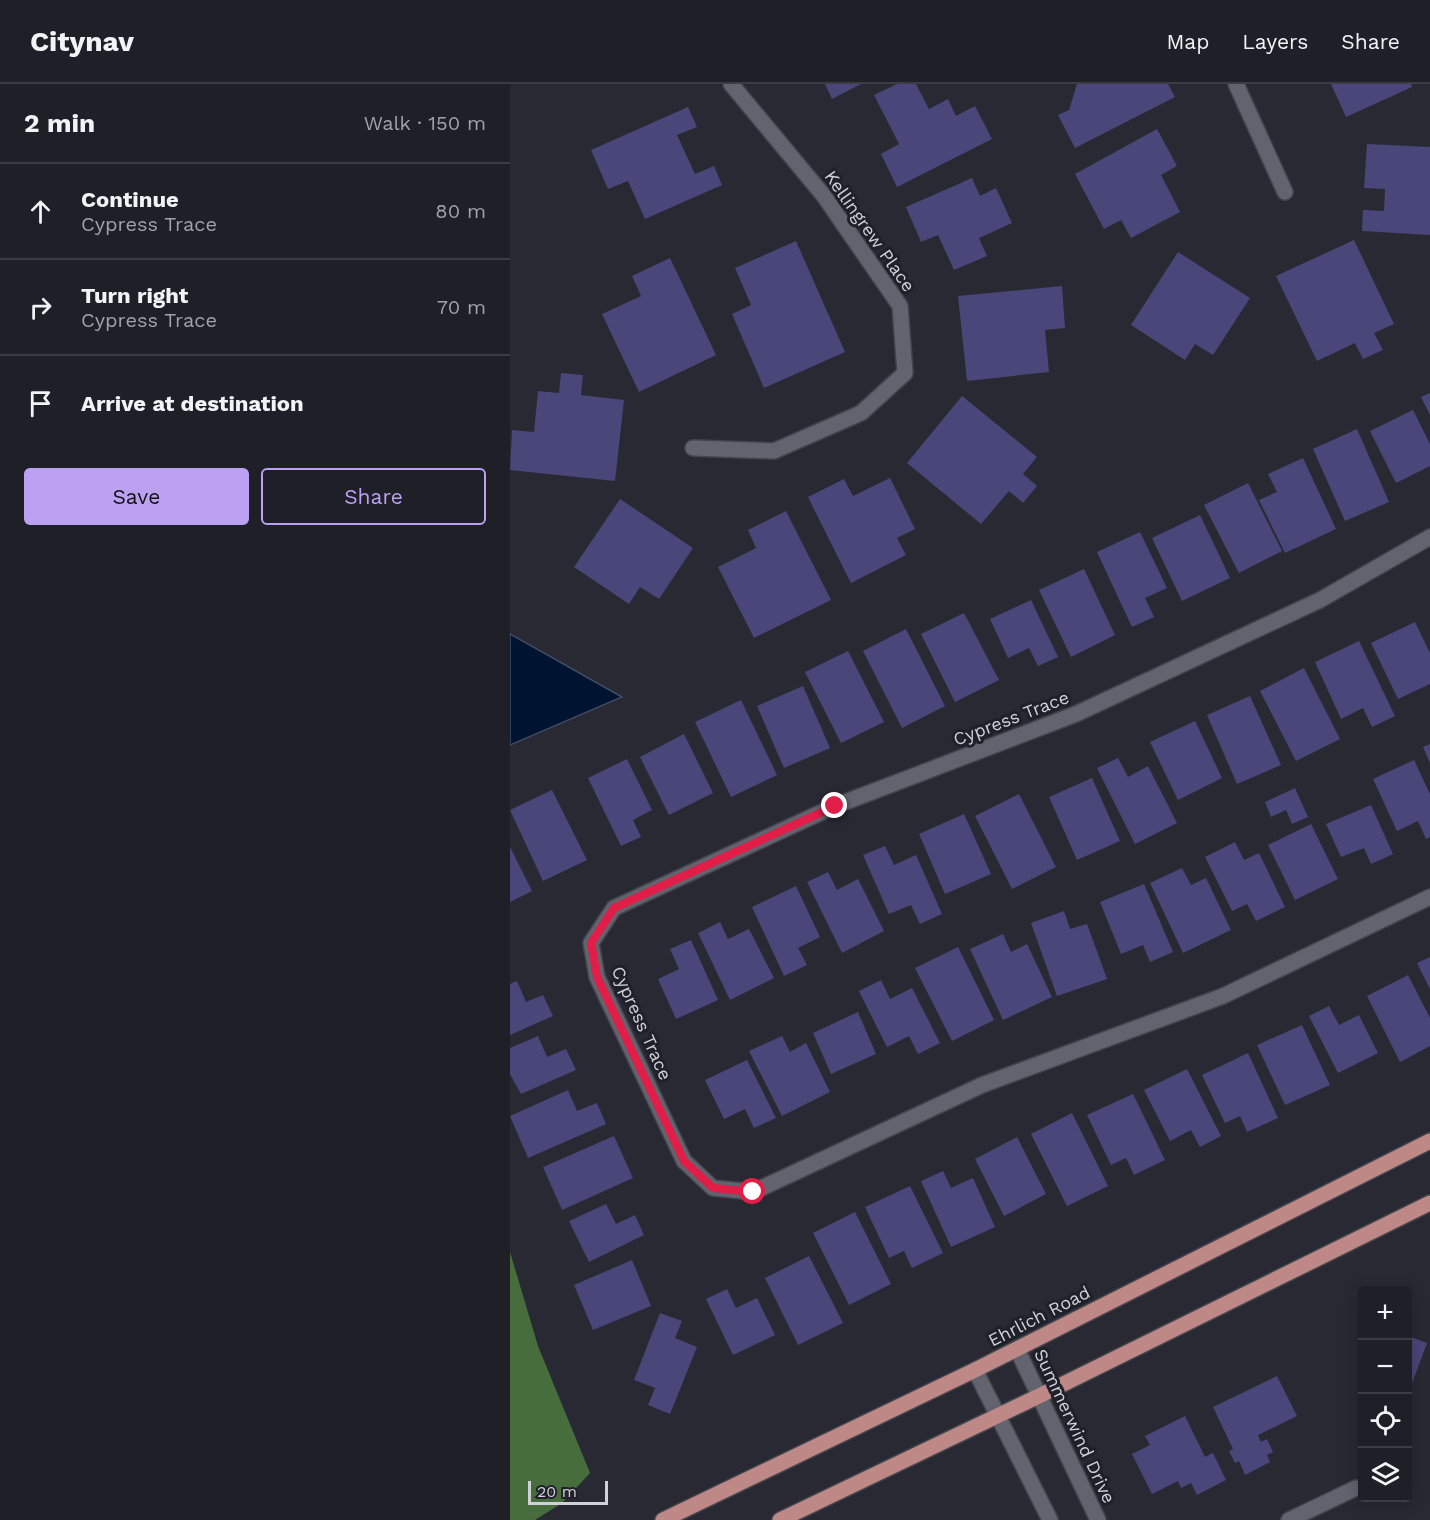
<!DOCTYPE html>
<html lang="en">
<head>
<meta charset="utf-8">
<style>
  :root { --surface:#1f1f27; --page:#27272f; --text:#f1f3f6; --muted:#a1a2a7; --line:#3c3d44; --accent:#bca0f2 }
  body { margin:0; font-family:"Work Sans",sans-serif; background:var(--page); color:var(--text) }
  .controls { position:absolute; right:18px; bottom:18px; display:grid; overflow:hidden; border-radius:6px; box-shadow:0 3px 15px #0003 }
  .controls button { width:54px; height:54px; display:grid; place-items:center; padding:0; border:0; border-bottom:2px solid var(--line); background:var(--surface); color:var(--text); font:30px sans-serif }
  .scale { position:absolute; left:18px; bottom:15px; width:80px; box-sizing:border-box; padding-left:6px; border:3px solid #d0d1d8; border-top:0; font-size:16px; line-height:21px; white-space:nowrap; color:#d0d1d8; -webkit-text-stroke:4px #20202a; paint-order:stroke }
  .stop { position:absolute; width:18px; height:18px; margin:-14px; border:4px solid #e11d48; border-radius:50%; background:#fff }
  .stop.end { background:#e11d48; border-color:#fff; box-shadow:0 2px 6px #0008 }
  .list { margin:0; padding:0; list-style:none }
  h2 { display:flex; justify-content:space-between; align-items:center; height:78px; margin:0; padding:0 24px; font-size:26px }
  h2 small { font-size:20px; font-weight:400; color:var(--muted) }
  .list li { display:grid; grid-template-columns:39px 1fr auto; gap:18px; align-items:center; box-sizing:border-box; height:96px; padding:0 24px; border-top:2px solid var(--line) }
  .list b { display:block; font-size:22px; white-space:nowrap }
  .list p { margin:0; font-size:20px; white-space:nowrap; color:var(--muted) }
  .list em { font-size:20px; font-style:normal; color:var(--muted) }
  .actions { display:flex; gap:12px; padding:18px 24px }
  .actions a { flex:1; padding:14px 0; border:2px solid var(--accent); border-radius:6px; text-align:center; font-size:21px; color:var(--accent) }
  .actions .main { background:var(--accent); color:#111 }
  .icon { flex:none; width:33px; height:33px; fill:none; stroke:currentColor; stroke-width:2; stroke-linecap:round; stroke-linejoin:round }
  .map { position:relative; flex:none; width:920px; height:1436px; overflow:hidden }
  header { display:flex; align-items:center; gap:36px; box-sizing:border-box; height:84px; padding:0 30px; background:var(--surface); border-bottom:2px solid var(--line) }
  header strong { font-size:28px }
  nav { display:flex; gap:33px; margin-inline-start:auto; font-size:21px }
  main { display:flex }
  aside { flex:1; background:var(--surface) }
  .map>svg:first-child { display:block }
  .forest { fill:#486d3d }
  .water { fill:#001432; stroke:#3e4d64; stroke-width:1.5 }
  .building { fill:#494679 }
  .lines { fill:none; stroke-linecap:round; stroke-linejoin:round }
  .minor-casing { stroke:#43444c; stroke-width:18 }
  .major-casing { stroke:#43444c; stroke-width:18 }
  .minor { stroke:#63636f; stroke-width:15 }
  .major { stroke:#bd8885; stroke-width:15 }
  .route { stroke:#e11d48; stroke-width:8 }
  .labels { text-anchor:middle; dominant-baseline:central; stroke-width:6; stroke-linejoin:round; paint-order:stroke }
  .street-label { font-size:18px; fill:#d0d1d8; stroke:#20202a }
</style>
</head>
<body>
<header>
<strong>Citynav</strong>
<nav><a>Map</a><a>Layers</a><a>Share</a></nav>
</header>
<main>
<aside>
<h2>2 min<small>Walk · 150 m</small></h2>
<ul class="list">
<li><svg class="icon" aria-label="ahead" viewBox="0 0 24 24"><path d="M12 20V5M6 11l6-6 6 6"/></svg><div><b>Continue</b><p>Cypress Trace</p></div><em>80 m</em></li>
<li><svg class="icon" aria-label="right" viewBox="0 0 24 24"><path d="M7 20v-9h11M14 6l5 5-5 5"/></svg><div><b>Turn right</b><p>Cypress Trace</p></div><em>70 m</em></li>
<li><svg class="icon" aria-label="arrive" viewBox="0 0 24 24"><path d="M6 21V4h12l-3 4 3 4H6"/></svg><div><b>Arrive at destination</b></div></li>
</ul>
<div class="actions"><a class="main">Save</a><a>Share</a></div>
</aside>
<div class="map">
<svg width="920" height="1436" viewBox="0 0 920 1436">
  <rect width="100%" height="100%" fill="#292934"/>
  <!-- forest -->
  <polygon class="forest" points="0,1168 28,1262 80,1389 52,1419 25,1436 0,1436"/>
  <!-- water -->
  <polygon class="water" points="0,550 112,613 0,661"/>
  <!-- building -->
  <g class="building">
    <polygon points="315,0 351,0 322,15"/>
    <polygon points="387,0 406,0 419,25 438,15 446,32 465,22 482,55 387,103 371,70 389,60 364,11"/>
    <polygon points="567,0 658,0 665,13 565,64 548,31 559,26"/>
    <polygon points="821,0 901,0 902,3 836,33"/>
    <polygon points="178,23 187,43 167,51 185,90 204,82 212,101 135,135 118,97 98,105 81,66"/>
    <polygon points="647,45 667,82 651,91 670,128 621,154 611,136 594,145 565,90"/>
    <polygon points="857,60 920,63 920,151 852,147 853,126 874,127 875,105 854,104"/>
    <polygon points="462,94 470,112 486,104 502,139 469,154 477,172 444,186 428,151 411,158 396,123"/>
    <polygon points="844,156 884,240 864,249 873,266 853,275 845,259 807,277 766,192"/>
    <polygon points="286,157 335,268 254,304 222,230 241,221 225,184"/>
    <polygon points="668,168 740,214 703,271 685,260 675,276 621,241"/>
    <polygon points="160,174 206,271 129,308 92,230 131,212 122,192"/>
    <polygon points="552,202 555,244 535,246 539,288 457,297 448,212"/>
    <polygon points="51,289 73,291 71,311 114,316 105,397 0,386 2,346 24,348 28,307 49,309"/>
    <polygon points="920,309 920,331 911,313"/>
    <polygon points="452,312 527,373 513,390 527,402 513,419 499,407 471,440 397,379"/>
    <polygon points="903,326 920,360 920,382 886,399 860,347"/>
    <polygon points="847,345 879,418 835,437 803,365"/>
    <polygon points="793,374 826,445 775,469 749,416 767,408 758,390"/>
    <polygon points="380,394 405,445 387,454 396,471 341,499 298,413 334,395 343,412"/>
    <polygon points="738,399 772,467 729,489 694,421"/>
    <polygon points="110,415 183,464 149,515 130,503 119,520 64,483"/>
    <polygon points="276,427 321,516 244,554 208,483 246,464 238,446"/>
    <polygon points="690,431 720,494 672,517 642,454"/>
    <polygon points="630,448 657,504 635,514 644,533 622,543 587,468"/>
    <polygon points="574,485 605,551 561,573 529,506"/>
    <polygon points="521,516 548,573 528,582 519,564 498,574 480,535"/>
    <polygon points="454,529 489,596 445,618 411,550"/>
    <polygon points="905,538 920,569 920,600 888,615 861,559"/>
    <polygon points="396,545 435,622 392,644 353,567"/>
    <polygon points="849,557 885,632 862,643 853,624 831,635 805,578"/>
    <polygon points="338,567 374,638 331,659 295,588"/>
    <polygon points="794,584 830,655 786,677 750,607"/>
    <polygon points="293,602 320,664 274,684 247,622"/>
    <polygon points="740,612 771,681 727,700 697,631"/>
    <polygon points="231,616 267,691 221,713 185,638"/>
    <polygon points="685,637 712,694 668,716 640,658"/>
    <polygon points="174,650 203,709 159,731 130,673"/>
    <polygon points="920,660 920,679 913,663"/>
    <polygon points="608,674 618,693 638,682 667,739 625,760 587,684"/>
    <polygon points="117,675 142,726 123,736 131,753 111,762 78,694"/>
    <polygon points="904,676 920,710 920,753 916,755 908,737 887,747 863,695"/>
    <polygon points="582,694 610,757 567,776 539,713"/>
    <polygon points="785,704 798,733 782,740 776,726 761,733 755,718"/>
    <polygon points="42,706 77,776 33,797 0,726"/>
    <polygon points="509,710 546,783 502,805 465,732"/>
    <polygon points="861,721 883,770 861,780 854,764 831,773 816,740"/>
    <polygon points="454,730 481,790 435,810 409,750"/>
    <polygon points="801,740 828,795 785,816 758,761"/>
    <polygon points="725,758 734,776 749,769 775,823 746,837 737,820 722,827 695,773"/>
    <polygon points="375,762 384,781 406,771 432,830 410,840 401,821 379,830 353,771"/>
    <polygon points="0,763 22,807 0,818"/>
    <polygon points="672,784 681,801 696,794 721,846 673,869 640,799"/>
    <polygon points="318,788 327,806 348,795 374,847 332,869 297,798"/>
    <polygon points="634,800 663,868 640,878 633,861 611,870 590,818"/>
    <polygon points="286,802 310,853 288,864 297,881 274,892 242,823"/>
    <polygon points="554,827 560,845 577,840 597,895 547,912 521,839"/>
    <polygon points="210,838 218,855 239,845 264,894 220,916 188,849"/>
    <polygon points="493,850 501,868 517,860 542,913 493,936 460,865"/>
    <polygon points="181,856 208,916 166,935 148,895 169,885 160,865"/>
    <polygon points="448,863 484,936 442,957 405,884"/>
    <polygon points="920,873 920,905 907,879"/>
    <polygon points="898,891 920,934 920,962 890,978 857,912"/>
    <polygon points="371,896 380,915 402,904 430,959 408,970 399,952 377,963 349,907"/>
    <polygon points="7,897 16,918 33,911 43,932 0,951 0,900"/>
    <polygon points="819,922 829,941 849,931 868,969 828,989 799,932"/>
    <polygon points="348,928 366,970 321,990 303,949"/>
    <polygon points="792,941 820,1001 775,1021 747,961"/>
    <polygon points="28,952 37,973 56,965 66,986 11,1010 0,990 0,964"/>
    <polygon points="272,952 280,968 296,959 320,1008 272,1032 239,967"/>
    <polygon points="738,969 768,1034 737,1048 730,1032 715,1039 692,991"/>
    <polygon points="237,976 266,1034 244,1044 235,1025 214,1035 195,996"/>
    <polygon points="677,985 711,1052 690,1063 681,1046 660,1057 634,1006"/>
    <polygon points="58,1006 67,1027 87,1019 96,1040 18,1074 0,1032"/>
    <polygon points="623,1010 655,1076 624,1091 616,1074 601,1081 577,1031"/>
    <polygon points="562,1029 598,1102 557,1122 521,1050"/>
    <polygon points="104,1052 123,1094 52,1126 33,1083"/>
    <polygon points="507,1053 536,1110 494,1132 465,1075"/>
    <polygon points="433,1087 441,1104 463,1094 485,1143 441,1163 411,1097"/>
    <polygon points="400,1102 433,1169 402,1184 394,1167 379,1174 355,1123"/>
    <polygon points="96,1120 106,1140 125,1131 134,1151 79,1178 59,1137"/>
    <polygon points="345,1128 381,1200 339,1221 303,1149"/>
    <polygon points="299,1172 333,1239 288,1261 255,1194"/>
    <polygon points="122,1176 141,1222 83,1246 64,1201"/>
    <polygon points="217,1205 226,1224 247,1214 265,1251 223,1271 196,1215"/>
    <polygon points="150,1229 172,1237 165,1254 187,1263 160,1330 138,1321 145,1304 124,1296"/>
    <polygon points="898,1252 917,1259 898,1310"/>
    <polygon points="767,1292 787,1332 748,1351 751,1358 757,1355 763,1368 757,1371 760,1378 735,1391 729,1377 725,1379 719,1367 723,1365 703,1323"/>
    <polygon points="675,1332 695,1373 703,1369 716,1396 687,1411 681,1399 671,1404 668,1397 642,1410 622,1370 640,1361 635,1352"/>
  </g>
  <g class="lines">
    <!-- minor casing -->
    <g class="minor-casing">
      <g id="minor">
        <polyline points="726,0 775,108"/>
        <polyline points="183,364 264,367 351,329 395,289 390,222 314,112 221,0"/>
        <polyline points="920,453 810,516 566,630 325,722 104,824 81,859 87,893 174,1077 203,1104 243,1108 472,1001 713,912 920,813"/>
        <polyline points="507,1265 588,1436"/>
        <polyline points="465,1286 540,1436"/>
        <polyline points="779,1436 846,1404"/>
      </g>
    </g>
    <!-- major casing -->
    <g class="major-casing">
      <g id="major">
        <polyline points="153,1436 465,1286 920,1057"/>
        <polyline points="270,1436 529,1312 920,1119"/>
      </g>
    </g>
    <!-- minor -->
    <use href="#minor" class="minor"/>
    <!-- major -->
    <use href="#major" class="major"/>
  </g>
  <g class="lines">
    <!-- route -->
    <polyline class="route" points="243,1108 203,1104 174,1077 87,893 81,859 104,824 325,722"/>
  </g>
  <g class="labels">
    <!-- street labels -->
    <g class="street-label">
      <text transform="translate(360 147) rotate(55)">Kellingrew Place</text>
      <text transform="translate(501 634) rotate(-21)">Cypress Trace</text>
      <text transform="translate(132 939) rotate(66)">Cypress Trace</text>
      <text transform="translate(529 1232) rotate(-27)">Ehrlich Road</text>
      <text transform="translate(565 1342) rotate(65)">Summerwind Drive</text>
    </g>
  </g>
</svg>
<div class="controls">
<button>+</button>
<button>−</button>
<button><svg class="icon" aria-label="locate" viewBox="0 0 24 24"><circle cx="12" cy="12" r="6"/><path d="M12 2v4M12 18v4M2 12h4M18 12h4"/></svg></button>
<button><svg class="icon" aria-label="layers" viewBox="0 0 24 24"><path d="M12 4l9 5-9 5-9-5zM3 14l9 5 9-5"/></svg></button>
</div>
<div class="scale">20 m</div>
<div class="stop" style="left:243px;top:1108px"></div>
<div class="stop end" style="left:325px;top:722px"></div>
</div>
</main>
</body>
</html>
